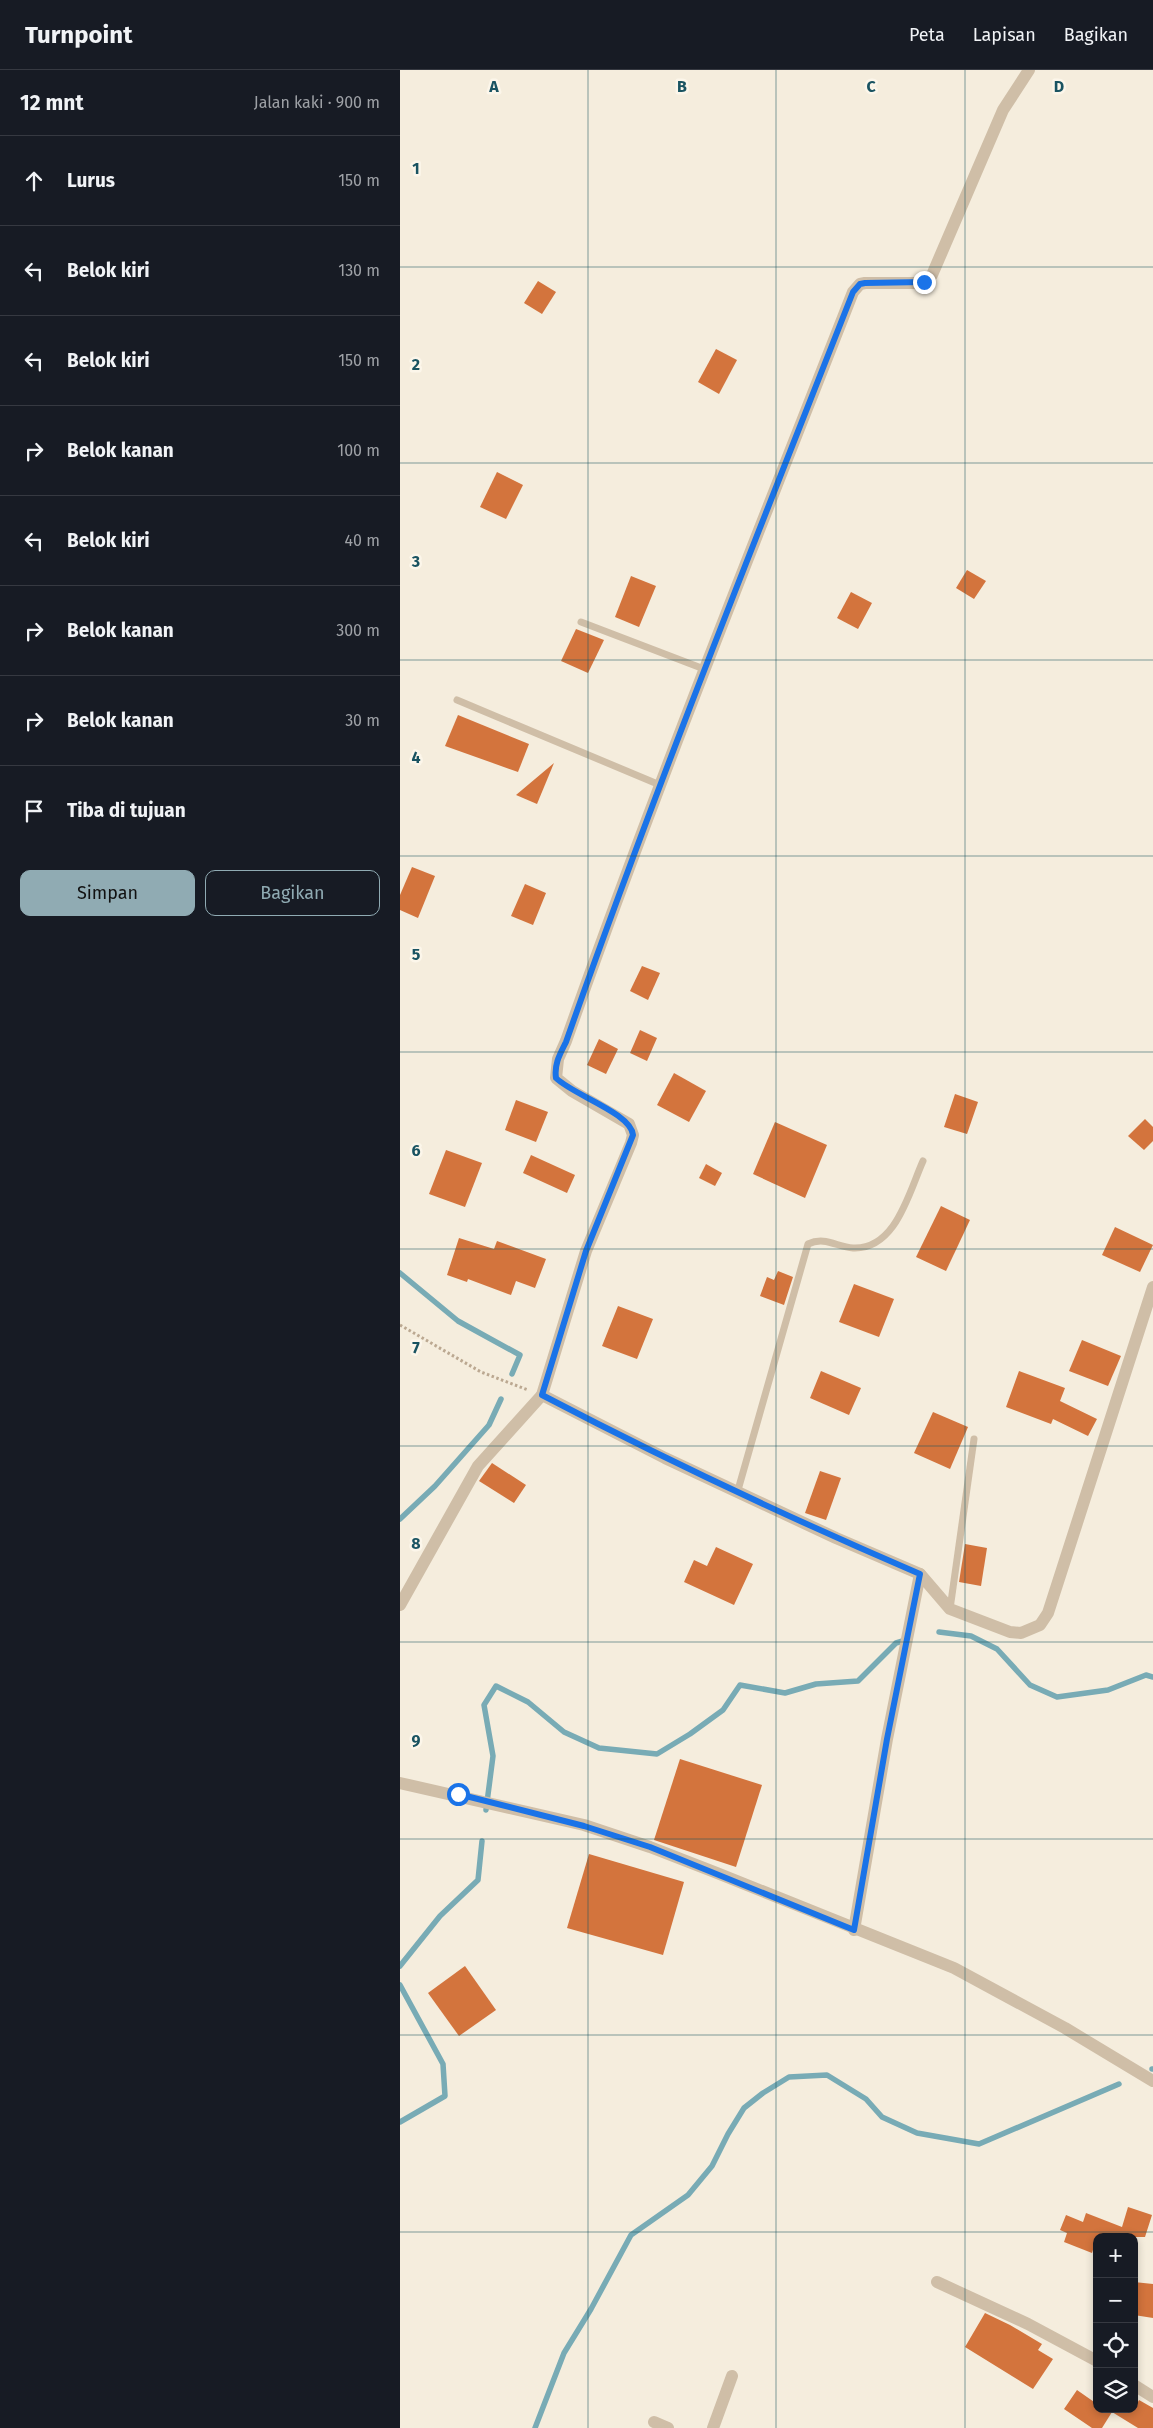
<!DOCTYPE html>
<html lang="id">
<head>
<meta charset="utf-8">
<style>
  :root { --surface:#171b24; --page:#20242c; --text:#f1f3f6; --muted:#9ea1a6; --line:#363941; --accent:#90abb3 }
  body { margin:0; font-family:"Fira Sans",sans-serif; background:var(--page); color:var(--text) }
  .controls { position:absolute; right:15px; bottom:15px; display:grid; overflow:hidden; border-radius:10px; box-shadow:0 2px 8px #0003 }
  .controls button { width:45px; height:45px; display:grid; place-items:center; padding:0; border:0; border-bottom:1px solid var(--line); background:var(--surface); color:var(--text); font:25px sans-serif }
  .stop { position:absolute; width:15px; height:15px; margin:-11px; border:4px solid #1a73e8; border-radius:50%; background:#fff }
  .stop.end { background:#1a73e8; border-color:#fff; box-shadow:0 1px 5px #0008 }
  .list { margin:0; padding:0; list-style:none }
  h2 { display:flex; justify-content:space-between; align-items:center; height:65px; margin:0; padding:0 20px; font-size:21px }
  h2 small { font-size:16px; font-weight:400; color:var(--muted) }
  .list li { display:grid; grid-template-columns:32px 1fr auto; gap:15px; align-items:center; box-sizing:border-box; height:90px; padding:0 20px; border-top:1px solid var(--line) }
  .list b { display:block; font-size:19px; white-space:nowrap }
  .list em { font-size:16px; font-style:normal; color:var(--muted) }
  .actions { display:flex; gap:10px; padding:15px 20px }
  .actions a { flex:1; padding:11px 0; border:1px solid var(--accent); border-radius:10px; text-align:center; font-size:18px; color:var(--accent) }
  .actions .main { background:var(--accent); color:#111 }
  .icon { flex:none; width:28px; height:28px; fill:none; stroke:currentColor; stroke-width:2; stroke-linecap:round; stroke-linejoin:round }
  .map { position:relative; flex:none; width:753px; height:2358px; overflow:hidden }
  header { display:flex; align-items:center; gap:30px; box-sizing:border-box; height:70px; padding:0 25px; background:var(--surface); border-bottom:1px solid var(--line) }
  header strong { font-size:24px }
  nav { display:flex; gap:28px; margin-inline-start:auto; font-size:18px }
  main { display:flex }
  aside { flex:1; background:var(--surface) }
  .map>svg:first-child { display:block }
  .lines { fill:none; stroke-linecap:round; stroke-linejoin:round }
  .stream { stroke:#78abb5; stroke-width:5.5 }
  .building { fill:#d3743d }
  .path { stroke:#bba891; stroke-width:3; stroke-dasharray:2.5 2.5; stroke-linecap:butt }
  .lane { stroke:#cfbea7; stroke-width:7 }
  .street { stroke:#cfbea7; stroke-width:12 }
  .route { stroke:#1a73e8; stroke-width:6 }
  .grid { fill:none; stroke:#195361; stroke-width:1; stroke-opacity:0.55 }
  .grid-label { font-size:16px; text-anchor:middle; font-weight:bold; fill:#195361; stroke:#fcf6ea; stroke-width:5; stroke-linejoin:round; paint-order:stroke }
</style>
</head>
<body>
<header>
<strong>Turnpoint</strong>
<nav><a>Peta</a><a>Lapisan</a><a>Bagikan</a></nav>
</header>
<main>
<aside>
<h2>12 mnt<small>Jalan kaki · 900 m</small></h2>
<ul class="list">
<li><svg class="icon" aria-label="ahead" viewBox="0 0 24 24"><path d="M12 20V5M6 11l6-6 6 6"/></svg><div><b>Lurus</b></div><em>150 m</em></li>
<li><svg class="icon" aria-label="left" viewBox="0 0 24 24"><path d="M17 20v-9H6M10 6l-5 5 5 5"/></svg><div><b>Belok kiri</b></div><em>130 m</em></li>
<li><svg class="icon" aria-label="left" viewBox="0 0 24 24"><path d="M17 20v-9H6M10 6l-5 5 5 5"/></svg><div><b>Belok kiri</b></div><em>150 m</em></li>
<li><svg class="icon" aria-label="right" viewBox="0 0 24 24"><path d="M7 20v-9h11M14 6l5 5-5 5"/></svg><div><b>Belok kanan</b></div><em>100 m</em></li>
<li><svg class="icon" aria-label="left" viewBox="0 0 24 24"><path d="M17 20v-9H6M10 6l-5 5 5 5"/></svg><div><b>Belok kiri</b></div><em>40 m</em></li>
<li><svg class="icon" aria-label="right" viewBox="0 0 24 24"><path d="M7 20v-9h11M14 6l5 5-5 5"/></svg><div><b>Belok kanan</b></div><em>300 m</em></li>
<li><svg class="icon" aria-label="right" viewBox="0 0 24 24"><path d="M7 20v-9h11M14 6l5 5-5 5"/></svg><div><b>Belok kanan</b></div><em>30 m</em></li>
<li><svg class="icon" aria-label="arrive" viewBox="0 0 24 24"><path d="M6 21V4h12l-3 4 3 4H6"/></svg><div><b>Tiba di tujuan</b></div></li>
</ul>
<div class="actions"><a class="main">Simpan</a><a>Bagikan</a></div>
</aside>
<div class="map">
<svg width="753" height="2358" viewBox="0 0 753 2358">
  <rect width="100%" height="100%" fill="#f5eddd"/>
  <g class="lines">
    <!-- stream -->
    <g class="stream">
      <polyline points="0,1203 58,1251 120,1285 112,1304"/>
      <polyline points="0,1449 35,1416 89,1355 101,1329"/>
      <polyline points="539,1562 571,1566 597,1579 630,1615 657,1627 708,1620 746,1605 753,1607"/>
      <polyline points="86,1740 93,1686 84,1635 96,1616 128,1632 164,1662 199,1678 257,1684 290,1664 323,1640 340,1615 385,1623 416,1614 458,1611 496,1573 506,1570"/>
      <polyline points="0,1896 40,1846 78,1810 82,1771"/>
      <polyline points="0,1915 43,1994 45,2026 0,2052"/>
      <polyline points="752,1999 753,1999"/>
      <polyline points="135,2358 164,2283 191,2239 231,2165 288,2125 312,2096 328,2064 344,2038 363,2023 389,2007 427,2005 466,2029 482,2047 517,2063 579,2074 719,2014"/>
    </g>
  </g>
  <!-- building -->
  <g class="building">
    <polygon points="138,211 156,222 142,244 124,233"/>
    <polygon points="316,279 337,290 319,324 298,312"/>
    <polygon points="97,402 123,415 106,449 80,437"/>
    <polygon points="567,500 586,511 574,529 556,518"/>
    <polygon points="231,506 256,516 239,557 215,547"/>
    <polygon points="451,522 472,533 458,559 437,548"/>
    <polygon points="176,559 204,570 188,603 161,591"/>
    <polygon points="58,645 129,674 118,702 45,676"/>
    <polygon points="154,693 137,734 116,725"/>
    <polygon points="12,797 35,806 18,848 0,840 0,825"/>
    <polygon points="125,814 146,823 133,855 111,846"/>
    <polygon points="242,896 260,903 248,930 230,921"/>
    <polygon points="240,960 257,968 247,991 230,983"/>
    <polygon points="199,969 218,979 206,1004 187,995"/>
    <polygon points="274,1003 306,1021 289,1052 257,1035"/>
    <polygon points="555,1024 578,1032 567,1064 544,1057"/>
    <polygon points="116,1030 148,1042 136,1072 105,1060"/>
    <polygon points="745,1049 753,1057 753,1071 744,1080 728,1066"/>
    <polygon points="375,1052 427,1075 405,1128 353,1104"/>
    <polygon points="46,1080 82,1093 65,1137 29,1124"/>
    <polygon points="131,1085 175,1105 167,1123 123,1103"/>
    <polygon points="306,1094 322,1103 315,1116 299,1108"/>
    <polygon points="541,1136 570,1150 546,1201 516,1187"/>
    <polygon points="715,1157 753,1175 740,1202 702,1185"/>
    <polygon points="59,1168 94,1179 97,1171 146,1189 135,1218 116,1211 111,1225 68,1209 67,1212 47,1205"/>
    <polygon points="378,1201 393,1207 384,1235 360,1226 367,1207 374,1210"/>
    <polygon points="454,1214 494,1229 479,1267 439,1252"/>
    <polygon points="218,1236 253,1249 237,1289 202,1276"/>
    <polygon points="682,1270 721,1286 708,1316 669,1301"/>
    <polygon points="421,1301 461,1318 449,1345 410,1328"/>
    <polygon points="619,1301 665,1318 660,1331 697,1349 688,1366 653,1349 651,1354 606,1337"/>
    <polygon points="533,1342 568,1357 550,1399 514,1383"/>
    <polygon points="92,1393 126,1415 114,1433 79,1411"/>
    <polygon points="420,1401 441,1408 426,1450 405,1443"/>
    <polygon points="565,1474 587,1478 581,1516 559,1512"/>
    <polygon points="316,1477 353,1494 334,1535 284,1512 294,1490 307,1496"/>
    <polygon points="280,1689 362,1715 336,1797 254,1770"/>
    <polygon points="189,1784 284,1812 263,1885 167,1858"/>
    <polygon points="65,1896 96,1940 59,1966 28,1923"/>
    <polygon points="728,2137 752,2145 745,2167 697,2167 692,2183 664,2172 667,2163 660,2160 666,2145 683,2152 686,2143 722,2157"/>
    <polygon points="734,2212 753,2214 753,2248 734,2245"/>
    <polygon points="585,2243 610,2255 642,2274 638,2280 653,2289 633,2319 565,2277"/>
    <polygon points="677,2320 697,2334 697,2339 734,2339 739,2330 753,2338 753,2358 738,2358 712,2342 702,2358 692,2358 664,2339"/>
  </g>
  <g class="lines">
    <!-- path -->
    <polyline class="path" points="0,1255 81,1302 128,1320"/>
    <!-- lane -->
    <g class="lane">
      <polyline points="181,552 304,599"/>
      <polyline points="57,630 260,715"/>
      <path d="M 338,1420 L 408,1174 C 425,1166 437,1177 453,1178 C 496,1180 509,1122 523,1091"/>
      <polyline points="550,1539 574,1369"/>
    </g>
    <!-- street -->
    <g class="street">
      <polyline points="142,1325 265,1388 436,1468 520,1504 550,1539 610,1562 621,1563 640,1555 648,1543 753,1217"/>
      <path d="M 0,1535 L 78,1396 L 142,1325 L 186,1181 L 231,1073 L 233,1065 L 229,1054 L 172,1021 L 156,1008 L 158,989 L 166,971 C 255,719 355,471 453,222 L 460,214 L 465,213 L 517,213 L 524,212 L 532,205 L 603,40 L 629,0"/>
      <polyline points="0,1713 184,1755 250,1777 317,1803 554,1898 665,1958 753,2011"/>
      <polyline points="454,1860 487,1669 520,1504"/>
      <polyline points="537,2212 628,2254 697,2291"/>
      <polyline points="734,2315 753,2327"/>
      <polyline points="254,2352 268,2358"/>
      <polyline points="313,2358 332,2306"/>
    </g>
  </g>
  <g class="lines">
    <!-- route -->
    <path class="route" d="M 58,1724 L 184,1756 L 250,1777 L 454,1860 L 487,1669 L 520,1504 C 392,1449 266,1390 142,1325 L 186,1181 L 233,1065 C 231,1043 173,1025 156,1008 C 154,994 160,984 166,972 C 255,719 355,471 453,222 L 460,214 L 465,213 L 524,212"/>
  </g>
  <!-- grid -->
  <path class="grid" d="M 188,0 L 188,2358M 376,0 L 376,2358M 565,0 L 565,2358M 0,197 L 753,197M 0,393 L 753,393M 0,590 L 753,590M 0,786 L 753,786M 0,982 L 753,982M 0,1179 L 753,1179M 0,1376 L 753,1376M 0,1572 L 753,1572M 0,1769 L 753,1769M 0,1965 L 753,1965M 0,2162 L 753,2162"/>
  <g class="grid-label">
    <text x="94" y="22">A</text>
    <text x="282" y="22">B</text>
    <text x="471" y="22">C</text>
    <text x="659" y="22">D</text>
    <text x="16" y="104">1</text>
    <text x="16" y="300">2</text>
    <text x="16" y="497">3</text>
    <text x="16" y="693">4</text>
    <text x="16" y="890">5</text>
    <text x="16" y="1086">6</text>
    <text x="16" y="1283">7</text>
    <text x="16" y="1479">8</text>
    <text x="16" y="1676">9</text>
  </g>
</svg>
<div class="controls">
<button>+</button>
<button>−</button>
<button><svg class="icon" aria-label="locate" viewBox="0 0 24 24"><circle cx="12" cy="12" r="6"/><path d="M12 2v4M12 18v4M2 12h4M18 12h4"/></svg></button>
<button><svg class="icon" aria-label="layers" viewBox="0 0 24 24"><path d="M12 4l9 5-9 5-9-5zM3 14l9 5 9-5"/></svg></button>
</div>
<div class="stop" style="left:58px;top:1724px"></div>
<div class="stop end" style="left:524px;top:212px"></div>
</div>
</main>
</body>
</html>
